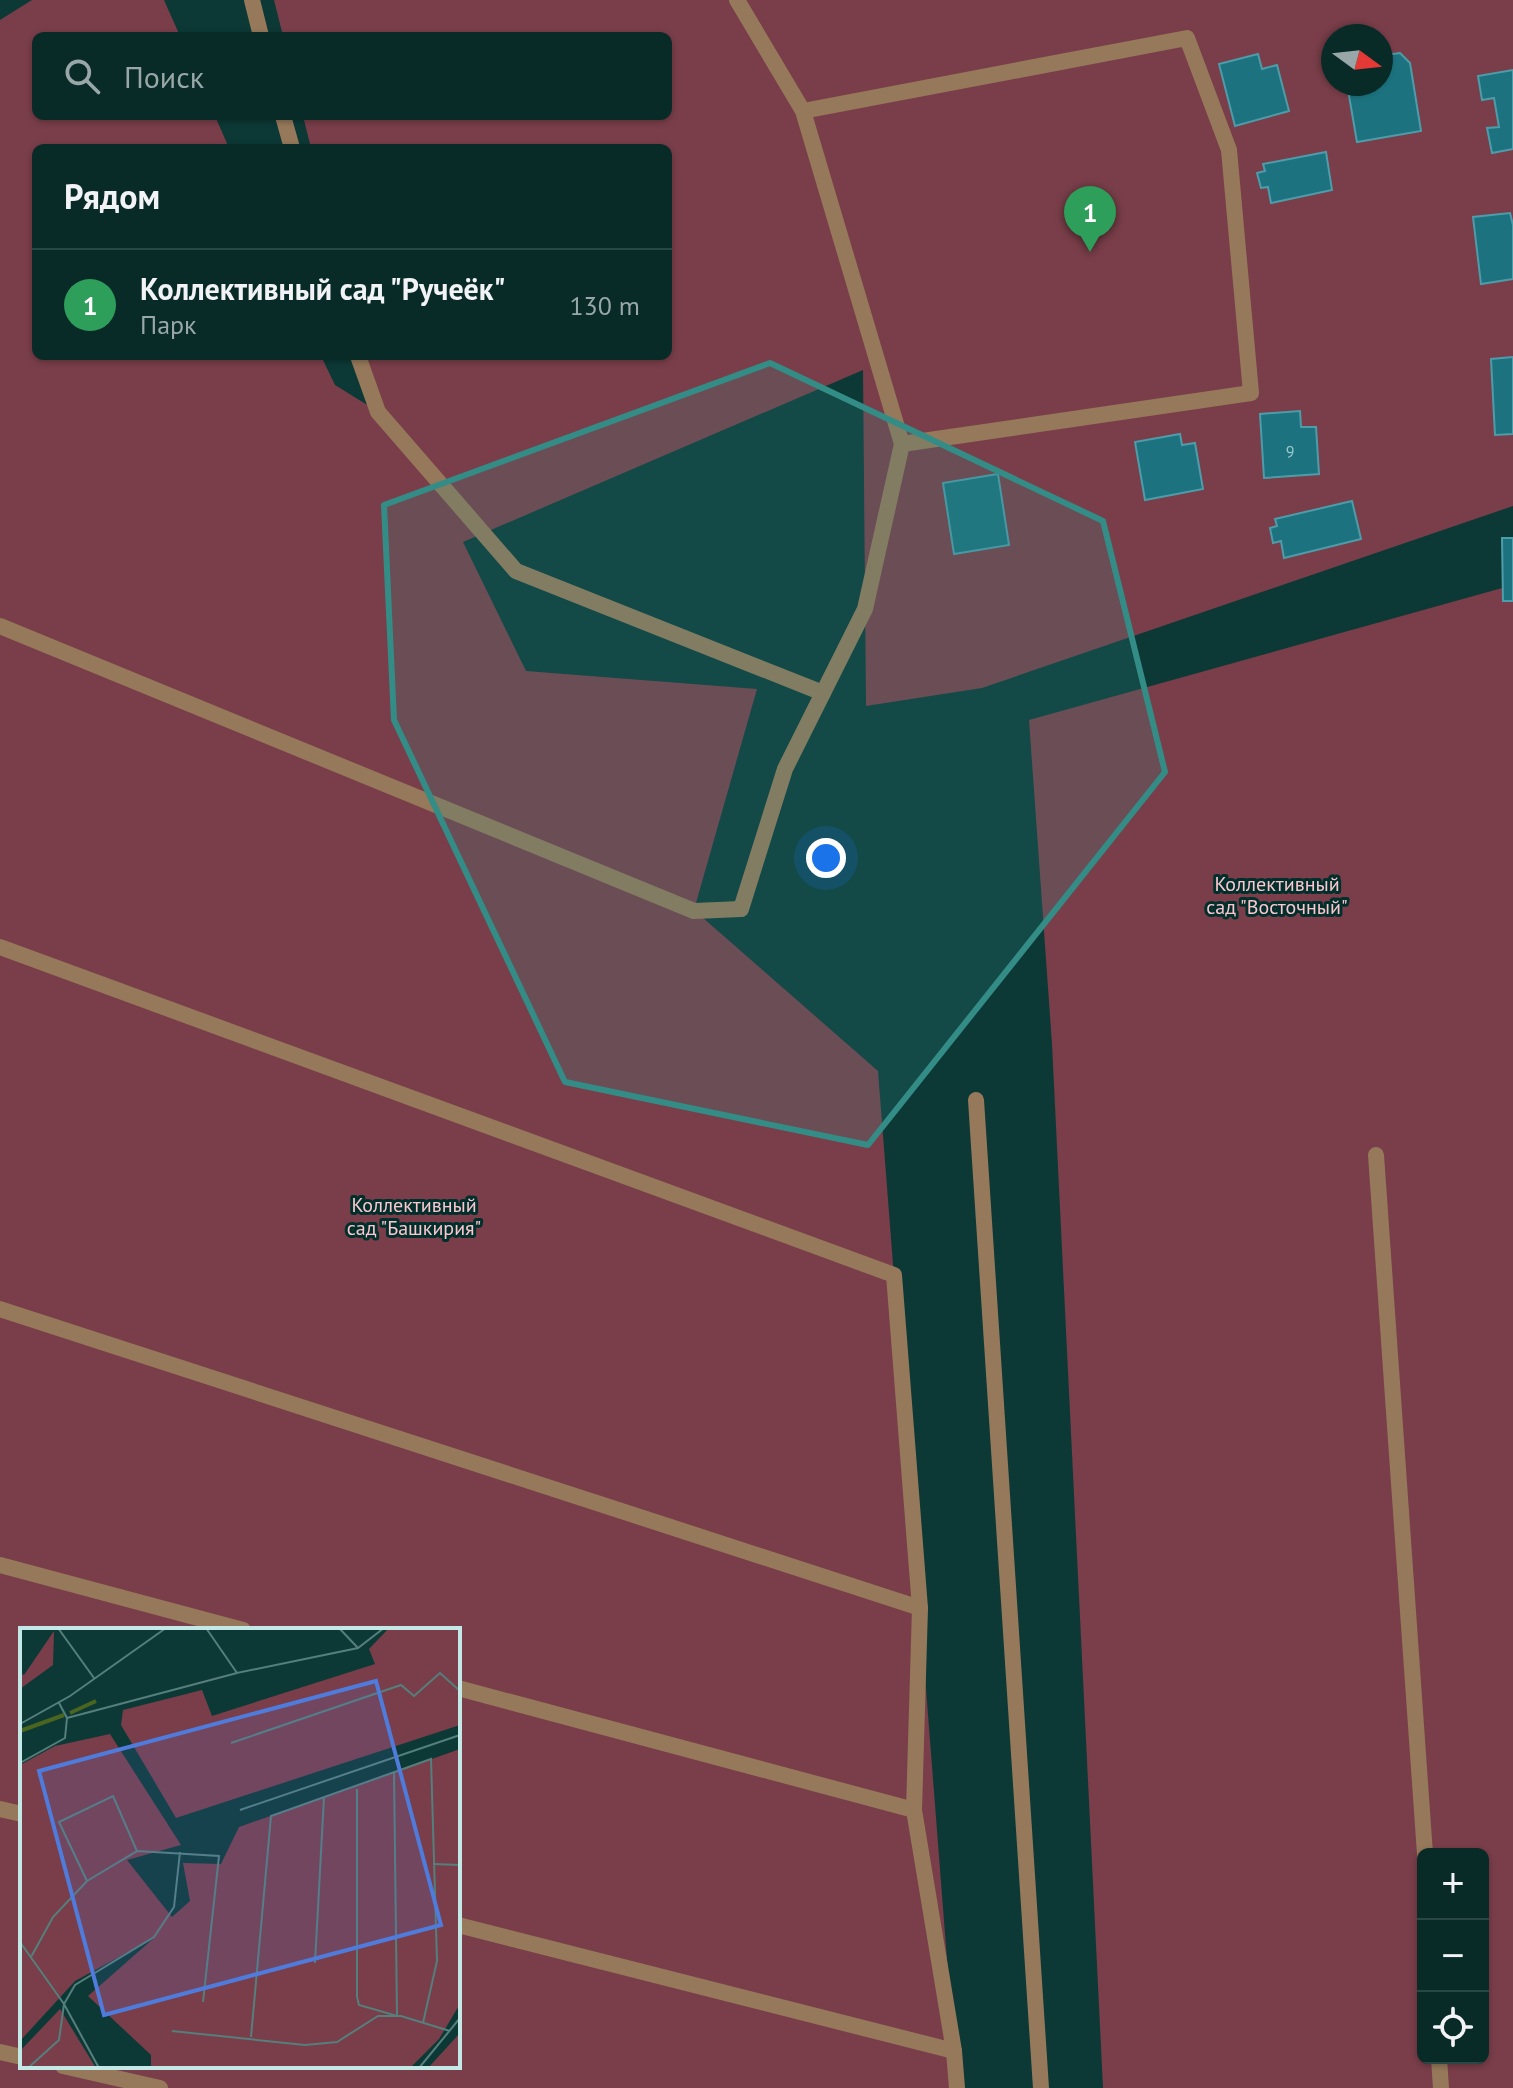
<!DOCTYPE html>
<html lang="ru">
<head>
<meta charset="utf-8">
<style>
  :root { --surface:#092b28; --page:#173734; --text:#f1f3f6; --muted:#99a7a8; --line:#294745; --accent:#95b2f1 }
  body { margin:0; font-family:"PT Sans",sans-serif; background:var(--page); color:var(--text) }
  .controls { position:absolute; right:24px; bottom:24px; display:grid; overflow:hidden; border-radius:12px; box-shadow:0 2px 6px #0004 }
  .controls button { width:72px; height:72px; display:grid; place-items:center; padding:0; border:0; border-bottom:2px solid var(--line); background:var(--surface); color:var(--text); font:40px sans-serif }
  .compass { position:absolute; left:1321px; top:24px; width:72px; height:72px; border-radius:50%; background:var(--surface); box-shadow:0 2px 6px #0004; rotate:105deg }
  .you { position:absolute; left:826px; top:858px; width:28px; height:28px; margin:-20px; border:6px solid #fff; border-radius:50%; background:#1a73e8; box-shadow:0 0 0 12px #1a73e833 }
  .badge { display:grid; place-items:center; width:52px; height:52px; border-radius:50%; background:var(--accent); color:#fff; font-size:26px; font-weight:700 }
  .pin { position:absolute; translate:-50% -66px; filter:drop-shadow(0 2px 4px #0008) }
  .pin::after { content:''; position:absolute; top:42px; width:28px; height:24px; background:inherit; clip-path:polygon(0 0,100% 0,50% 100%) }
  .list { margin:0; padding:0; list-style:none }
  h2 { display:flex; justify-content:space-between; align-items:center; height:104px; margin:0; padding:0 32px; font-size:34px }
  h2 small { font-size:26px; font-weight:400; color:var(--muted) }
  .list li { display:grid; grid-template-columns:52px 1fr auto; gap:24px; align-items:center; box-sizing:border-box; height:112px; padding:0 32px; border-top:2px solid var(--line) }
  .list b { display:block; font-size:30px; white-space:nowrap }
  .list p { margin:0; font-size:26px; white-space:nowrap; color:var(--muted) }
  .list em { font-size:26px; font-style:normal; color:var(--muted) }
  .icon { flex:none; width:44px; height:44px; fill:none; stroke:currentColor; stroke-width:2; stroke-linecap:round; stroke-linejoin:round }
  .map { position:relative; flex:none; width:1513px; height:2088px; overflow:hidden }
  .search { position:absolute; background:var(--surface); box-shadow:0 2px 6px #0004; left:32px; top:32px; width:640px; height:88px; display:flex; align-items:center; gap:20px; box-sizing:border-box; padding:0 28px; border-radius:12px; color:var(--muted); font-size:30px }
  .panel { position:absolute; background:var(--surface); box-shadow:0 2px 6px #0004; left:32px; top:144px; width:640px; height:216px; border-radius:12px }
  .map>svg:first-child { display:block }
  .green { fill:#793e49; fill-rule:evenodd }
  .building { fill:#1c727e; stroke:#4d9ca9; stroke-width:2 }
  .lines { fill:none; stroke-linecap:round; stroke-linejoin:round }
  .lane { stroke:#96795a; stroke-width:16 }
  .marked { fill:#338d86; fill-opacity:0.2; stroke:#338d86; stroke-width:6; stroke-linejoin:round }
  .labels { text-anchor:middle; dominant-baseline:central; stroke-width:6; stroke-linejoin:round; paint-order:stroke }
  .number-label { font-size:16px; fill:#99cacb }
  .park-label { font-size:20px; fill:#fdc7cf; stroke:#002f2c }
  .inset-river { fill:none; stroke:#496520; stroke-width:4 }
  .inset-road { fill:none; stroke:#557f7c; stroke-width:2 }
  .view { fill:#4f7cdc; fill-opacity:0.15; stroke:#4f7cdc; stroke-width:4 }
  .inset-edge { fill:none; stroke:#c3e8e5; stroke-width:4 }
</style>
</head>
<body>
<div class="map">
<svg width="1513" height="2088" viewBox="0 0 1513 2088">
  <rect width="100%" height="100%" fill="#0c3936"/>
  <!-- green -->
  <g class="green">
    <path d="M 32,0 L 164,0 L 180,36 L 36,36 L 36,116 L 215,116 L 229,148 L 36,148 L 36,356 L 321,356 L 335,385 L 377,411 L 364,356 L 668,356 L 668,148 L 311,148 L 303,116 L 668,116 L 668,36 L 283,36 L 274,0 L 1513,0 L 1513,506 L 982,688 L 866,706 L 863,370 L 463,542 L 526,671 L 757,689 L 694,910 L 878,1071 L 957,2088 L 0,2088 L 0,20 ZM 1333,36 L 1381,36 L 1381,84 L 1333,84 ZM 22,1630 L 458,1630 L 458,2066 L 22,2066 Z"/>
    <path d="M 1513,585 L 1513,2088 L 1103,2088 L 1052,1044 L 1029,720 ZM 1423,1854 L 1483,1854 L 1483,2058 L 1423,2058 Z"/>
  </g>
  <!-- building -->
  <g class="building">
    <polygon points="1400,53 1410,63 1421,131 1357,142 1347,84 1381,84 1381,68 1386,55"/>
    <polygon points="1258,54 1262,69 1277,65 1289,111 1235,126 1219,64"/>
    <polygon points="1513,70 1513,149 1492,153 1487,128 1499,127 1494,98 1482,100 1478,76"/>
    <polygon points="1326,152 1332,190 1271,203 1268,187 1261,188 1257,173 1265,171 1263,164"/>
    <polygon points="1510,213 1513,225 1513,279 1481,284 1473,217"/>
    <polygon points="1513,357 1513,434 1495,435 1491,359"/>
    <polygon points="1300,411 1301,427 1316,427 1319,474 1264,478 1260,414"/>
    <polygon points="1180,434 1182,445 1195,443 1203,489 1145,500 1135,442"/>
    <polygon points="998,474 1009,545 954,554 943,483"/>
    <polygon points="1352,501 1361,539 1284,558 1281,541 1273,543 1270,528 1277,526 1275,519"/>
    <polygon points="1502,538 1513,538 1513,601 1503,601"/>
  </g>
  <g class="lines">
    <!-- lane -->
    <g class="lane">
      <polyline points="252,0 261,36"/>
      <polyline points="737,0 803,111 902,444 1251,393 1229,150 1187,38 803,111"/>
      <polyline points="283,116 292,148"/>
      <polyline points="358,356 378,412 516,571 823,693"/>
      <polyline points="0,626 694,911 741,909 785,769 865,609 902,444"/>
      <polyline points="0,947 894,1275 920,1608 914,1810 954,2051 957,2088"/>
      <polyline points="976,1100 1041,2088"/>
      <polyline points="1376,1155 1425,1854"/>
      <polyline points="0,1309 920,1608"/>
      <polyline points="0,1565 243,1630"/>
      <polyline points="458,1688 914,1810"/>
      <polyline points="0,1809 22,1814"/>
      <polyline points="458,1925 954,2051"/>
      <polyline points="0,2052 22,2057"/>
      <polyline points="1439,2058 1441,2088"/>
      <polyline points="63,2066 160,2088"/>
    </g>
  </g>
  <!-- marked area -->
  <path class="marked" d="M 770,363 L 1103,521 L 1165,772 L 868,1145 L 565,1082 L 394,720 L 384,505 Z"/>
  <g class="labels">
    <!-- number labels -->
    <g class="number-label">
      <text x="1290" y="451">9</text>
    </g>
    <!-- park labels -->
    <g class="park-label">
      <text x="1277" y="884">Коллективный<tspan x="1277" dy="23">сад "Восточный"</tspan></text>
      <text x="414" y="1205">Коллективный<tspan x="414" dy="23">сад "Башкирия"</tspan></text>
    </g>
  </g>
  <!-- overview -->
  <g transform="translate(20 1628)">
    <rect width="440" height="440" fill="#0c3936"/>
    <path d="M 369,0 L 440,0 L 440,97 L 156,190 L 101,97 L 103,82 L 182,62 L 192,88 L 355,36 L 349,21 ZM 34,3 L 33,37 L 0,61 L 0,45 L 4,47 ZM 90,106 L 161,217 L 107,232 L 152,289 L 170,273 L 163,235 L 201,236 L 219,199 L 440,121 L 440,376 L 419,411 L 390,440 L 131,440 L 131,427 L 68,368 L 134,310 L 55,353 L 0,413 L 0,137 L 35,118 ZM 40,381 L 76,440 L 0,440 L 0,423 ZM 440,405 L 440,440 L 408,440 Z" fill="#793e49"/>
    <path class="inset-river" d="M 50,85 L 76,73M 0,103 L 44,87"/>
    <path class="inset-road" d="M 38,0 L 74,50M 186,0 L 217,45 L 338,20 L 364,0M 319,0 L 338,20M 47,90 L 217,45M 0,96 L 50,68 L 146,0M 211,115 L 381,57 L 394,68 L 420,45 L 440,63M 0,135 L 45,110 L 47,90 L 39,75M 337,161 L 337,369 L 339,377 L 377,388 L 374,144M 220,182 L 440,107M 117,223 L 199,228 L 183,374M 413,236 L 440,237M 0,314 L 44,376 L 79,440M 11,329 L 33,289 L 67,253 L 117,223 L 93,168 L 39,194 L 67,253M 295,335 L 304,169M 152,403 L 285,417 L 317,414 L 358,388 L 381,388 L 430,403M 231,409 L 251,188 L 411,131 L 417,333 L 403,395M 8,440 L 39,412 L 44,376 L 55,357 L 134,309 L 154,279 L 160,224M 399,440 L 440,390"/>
    <path class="view" d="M 356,53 L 421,297 L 84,387 L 19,143 Z"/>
    <rect width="440" height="440" class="inset-edge"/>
  </g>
</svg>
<div class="controls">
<button>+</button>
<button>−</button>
<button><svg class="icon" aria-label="locate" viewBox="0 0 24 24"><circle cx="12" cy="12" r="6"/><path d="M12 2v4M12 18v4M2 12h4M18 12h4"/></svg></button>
</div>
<svg class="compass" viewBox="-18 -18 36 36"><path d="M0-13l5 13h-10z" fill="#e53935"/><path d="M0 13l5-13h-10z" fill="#99a7a8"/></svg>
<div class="you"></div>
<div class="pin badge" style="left:1090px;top:252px;background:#2e9e5b">1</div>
<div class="search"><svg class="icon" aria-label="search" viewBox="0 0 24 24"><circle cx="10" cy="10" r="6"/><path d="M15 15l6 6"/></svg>Поиск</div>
<section class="panel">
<h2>Рядом<small></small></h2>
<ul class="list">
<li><span class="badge" style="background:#2e9e5b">1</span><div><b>Коллективный сад &quot;Ручеёк&quot;</b><p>Парк</p></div><em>130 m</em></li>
</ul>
</section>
</div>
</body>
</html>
